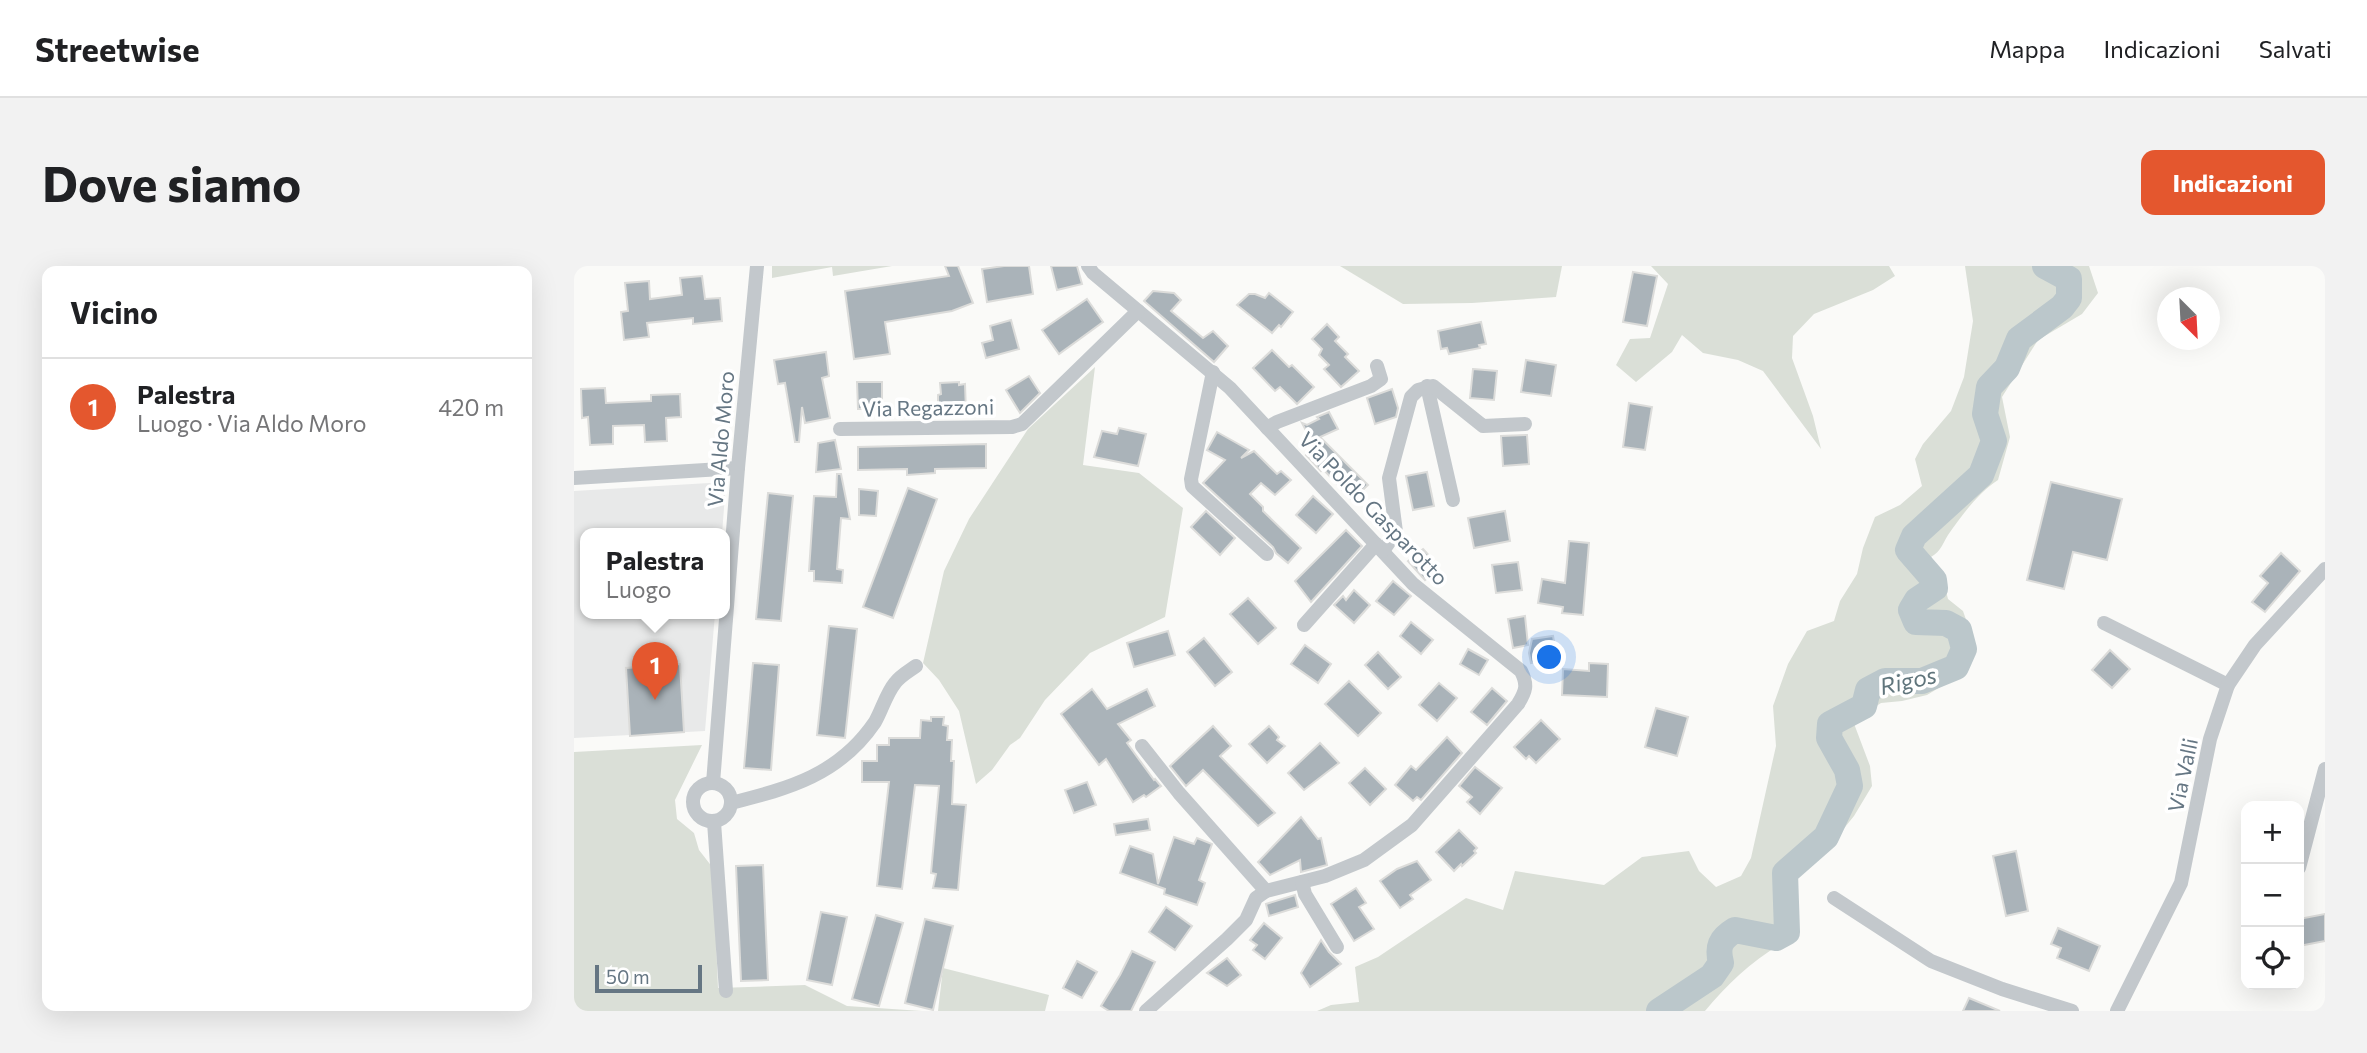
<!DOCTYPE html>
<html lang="it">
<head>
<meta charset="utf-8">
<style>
  :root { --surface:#fff; --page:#f2f2f2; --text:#202124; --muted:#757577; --line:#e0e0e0; --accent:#e4572e }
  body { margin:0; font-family:Commissioner,sans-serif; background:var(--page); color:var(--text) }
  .controls { position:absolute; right:21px; bottom:21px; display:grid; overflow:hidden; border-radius:14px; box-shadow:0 7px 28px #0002 }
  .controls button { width:63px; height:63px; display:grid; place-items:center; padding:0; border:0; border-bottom:2px solid var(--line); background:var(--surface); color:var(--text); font:35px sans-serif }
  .compass { position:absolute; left:1583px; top:21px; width:63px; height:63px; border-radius:50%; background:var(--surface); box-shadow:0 7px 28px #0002; rotate:156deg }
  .scale { position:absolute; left:21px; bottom:18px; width:107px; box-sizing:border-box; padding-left:7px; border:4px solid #657683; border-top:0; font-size:19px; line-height:24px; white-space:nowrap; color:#657683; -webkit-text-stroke:5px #fff; paint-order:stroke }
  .you { position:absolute; left:976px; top:392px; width:24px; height:24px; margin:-18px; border:5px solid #fff; border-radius:50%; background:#1a73e8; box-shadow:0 0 0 10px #1a73e833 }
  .badge { display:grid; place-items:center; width:46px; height:46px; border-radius:50%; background:var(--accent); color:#fff; font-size:23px; font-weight:700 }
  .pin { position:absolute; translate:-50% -58px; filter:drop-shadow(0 2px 4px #0008) }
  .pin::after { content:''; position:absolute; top:37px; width:24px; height:21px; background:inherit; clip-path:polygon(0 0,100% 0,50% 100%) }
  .popup { position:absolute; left:6px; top:262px; width:150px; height:91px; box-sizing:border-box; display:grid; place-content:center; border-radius:14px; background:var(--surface); filter:drop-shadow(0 2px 5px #0005); font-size:23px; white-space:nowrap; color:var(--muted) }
  .popup b { font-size:26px; color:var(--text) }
  .popup::after { content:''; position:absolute; left:50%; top:100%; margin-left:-14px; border:14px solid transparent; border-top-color:var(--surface) }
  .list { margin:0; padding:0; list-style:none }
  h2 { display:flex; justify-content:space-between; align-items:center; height:91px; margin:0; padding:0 28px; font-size:30px }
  h2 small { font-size:23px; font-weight:400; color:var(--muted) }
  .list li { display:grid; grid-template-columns:46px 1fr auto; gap:21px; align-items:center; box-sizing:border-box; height:98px; padding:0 28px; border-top:2px solid var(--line) }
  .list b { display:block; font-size:26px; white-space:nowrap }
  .list p { margin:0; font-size:23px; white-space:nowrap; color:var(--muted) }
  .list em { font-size:23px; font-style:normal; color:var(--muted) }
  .icon { flex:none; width:38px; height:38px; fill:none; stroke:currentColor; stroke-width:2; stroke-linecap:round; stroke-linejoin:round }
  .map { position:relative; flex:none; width:1751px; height:745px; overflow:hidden; border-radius:14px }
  header { display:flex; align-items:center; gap:42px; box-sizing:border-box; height:98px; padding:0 35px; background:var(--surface); border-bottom:2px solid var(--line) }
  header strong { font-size:33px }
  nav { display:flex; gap:38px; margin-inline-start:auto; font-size:24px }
  .intro { display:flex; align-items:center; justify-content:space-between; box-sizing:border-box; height:168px; padding:0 42px }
  h1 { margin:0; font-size:49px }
  .button { padding:18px 32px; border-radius:14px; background:var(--accent); color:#fff; font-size:24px; font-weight:700 }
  main { display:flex; gap:42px; padding:0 42px }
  aside { flex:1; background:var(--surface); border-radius:14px; box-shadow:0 7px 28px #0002 }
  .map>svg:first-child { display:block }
  .built { fill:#e8e9e9 }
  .green { fill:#dadfd7 }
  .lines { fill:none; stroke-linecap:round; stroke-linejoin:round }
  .river { stroke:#bbc7cb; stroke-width:26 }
  .building { fill:#aab3b9; stroke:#dcdcda; stroke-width:2 }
  .minor { stroke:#c3c8cc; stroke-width:14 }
  .labels { text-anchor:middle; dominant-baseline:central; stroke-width:7; stroke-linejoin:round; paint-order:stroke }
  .street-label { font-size:21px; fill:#657683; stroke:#fff }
  .water-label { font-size:23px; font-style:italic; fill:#60757c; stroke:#fff }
</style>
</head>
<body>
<header>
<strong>Streetwise</strong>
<nav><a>Mappa</a><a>Indicazioni</a><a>Salvati</a></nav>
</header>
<div class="intro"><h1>Dove siamo</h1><a class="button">Indicazioni</a></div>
<main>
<aside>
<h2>Vicino<small></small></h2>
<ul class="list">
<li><span class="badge">1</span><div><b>Palestra</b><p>Luogo · Via Aldo Moro</p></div><em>420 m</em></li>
</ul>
</aside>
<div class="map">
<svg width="1751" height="745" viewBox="0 0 1751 745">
  <rect width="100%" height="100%" fill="#fafaf8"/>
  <!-- built -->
  <polygon class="built" points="152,216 148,268 11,268 11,348 141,348 131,465 0,472 0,225"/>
  <!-- green -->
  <g class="green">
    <polygon points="198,0 318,0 259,10 258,1 198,12"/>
    <polygon points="766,0 988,0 982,31 898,37 829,38"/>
    <polygon points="1077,0 1315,0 1321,10 1299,24 1240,48 1219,70 1218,92 1239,150 1247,183 1189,105 1164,94 1129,87 1108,69 1098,86 1062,116 1042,99 1056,73 1076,72 1094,18"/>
    <path d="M 1391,0 L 1515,0 L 1524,27 L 1508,48 L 1464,74 L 1428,131 L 1436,171 L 1424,214 C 1404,227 1388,249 1374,269 C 1368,279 1367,285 1357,291 L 1363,301 L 1363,309 L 1370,317 L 1374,333 L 1389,345 L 1396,365 L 1386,409 L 1353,429 L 1328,435 L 1307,437 L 1279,455 L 1296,500 L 1298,520 L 1280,550 L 1250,587 L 1217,616 L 1218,672 C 1184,689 1155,716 1131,745 L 743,745 L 757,739 L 785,736 L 781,701 L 804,691 L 892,632 L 929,644 L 941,605 L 1030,619 L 1068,591 L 1115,585 L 1125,605 L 1142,621 L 1167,610 L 1177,592 L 1202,480 L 1199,440 L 1214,398 L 1233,365 L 1260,355 L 1266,335 L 1283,308 L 1289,282 L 1301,251 L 1326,239 L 1348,220 L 1341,193 L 1349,178 L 1377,145 L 1390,111 L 1399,55 Z"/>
    <polygon points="521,101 509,199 565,207 609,242 591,351 516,387 471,434 446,472 436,479 418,504 402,518 385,445 365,414 349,397 370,305 395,253 454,163"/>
    <polygon points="128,479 101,534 103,553 120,567 125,584 139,602 144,722 231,719 273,740 348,745 0,745 0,486"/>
    <polygon points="369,702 475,729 471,745 364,745"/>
  </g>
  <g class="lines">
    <!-- river -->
    <path class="river" d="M 1085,745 L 1138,710 L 1147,697 C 1143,681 1146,673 1161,664 L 1202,672 L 1213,666 L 1211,607 L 1252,571 L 1276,520 L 1273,504 L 1255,472 L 1256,458 L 1290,440 L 1294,424 L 1311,415 L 1348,415 L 1382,401 L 1390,383 L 1385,364 L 1372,357 L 1342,356 L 1337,344 L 1343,334 L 1361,322 L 1360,314 L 1334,284 L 1340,270 L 1407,209 L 1420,175 L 1411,148 L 1415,121 L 1433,102 L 1445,73 L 1488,41 L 1495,32 L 1495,13 L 1471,0"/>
  </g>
  <!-- building -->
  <g class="building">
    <polygon points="371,0 384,0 399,37 378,45 311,56 316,88 280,93 271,25 375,10"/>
    <polygon points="430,0 455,0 459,28 413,36 408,3"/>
    <polygon points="477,0 503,0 508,18 483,24"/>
    <polygon points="1059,6 1083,10 1073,60 1049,56"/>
    <polygon points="128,10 131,33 146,32 148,55 119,58 119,52 73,57 75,71 50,74 47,46 54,45 51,17 75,15 76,33 108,29 106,12"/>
    <polygon points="579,25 600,27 607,34 597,45 629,72 639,65 654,80 640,96 570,35"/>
    <polygon points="695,27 719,46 707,61 705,59 698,67 663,39 675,28 681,28 691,32"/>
    <polygon points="513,33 529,56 485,88 468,64"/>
    <polygon points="437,54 445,83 412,92 408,77 419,74 416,60"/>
    <polygon points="907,56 912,78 905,79 906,82 875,88 873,82 867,83 864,65"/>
    <polygon points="753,58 765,71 761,75 774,88 771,91 785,105 767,121 750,103 755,99 745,89 748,83 738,73"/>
    <polygon points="698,84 715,101 718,99 740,121 723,138 706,121 701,125 679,102"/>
    <polygon points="252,86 255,110 248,112 256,152 231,157 228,141 225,176 221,176 211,117 204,118 200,94"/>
    <polygon points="952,94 982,99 977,130 947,126"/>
    <polygon points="899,103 923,105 920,134 896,132"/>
    <polygon points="455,110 466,127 446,147 432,124"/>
    <polygon points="283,116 308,116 308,143 284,143"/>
    <polygon points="385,116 385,119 391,118 392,146 364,147 364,129 367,128 366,117"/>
    <polygon points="31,122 32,137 77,135 77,129 106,128 107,151 92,152 93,175 71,176 70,159 39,160 39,178 16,179 14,151 8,152 7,123"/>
    <polygon points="818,123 824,142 822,151 801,158 793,132"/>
    <polygon points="1055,137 1078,141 1071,184 1049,181"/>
    <polygon points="755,146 764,163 746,171 794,219 778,234 749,203 747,205 732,189 740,180 728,157 733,159 745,153 743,151"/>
    <polygon points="545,162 572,168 564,200 520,191 528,165 543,168"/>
    <polygon points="643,166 675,184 667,192 680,185 703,208 707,205 717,214 701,229 687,217 676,228 689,241 689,245 727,282 714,297 702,287 699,281 629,217 651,194 633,184"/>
    <polygon points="953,169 955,198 929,200 927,170"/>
    <polygon points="261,174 267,203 242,206 244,177"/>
    <polygon points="412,178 412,202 361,203 361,207 333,209 333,203 284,204 284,181"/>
    <polygon points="853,206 860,240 839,244 832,210"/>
    <polygon points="263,208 267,208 276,253 267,252 263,303 269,304 268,317 240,315 240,305 235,305 240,230 262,231"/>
    <polygon points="1477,216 1548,233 1533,294 1499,286 1490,323 1453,314"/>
    <polygon points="334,222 363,233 319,352 289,341"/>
    <polygon points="285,223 304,225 302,250 285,249"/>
    <polygon points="194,227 219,230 207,355 182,353"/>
    <polygon points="739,230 759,248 742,267 722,249"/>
    <polygon points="632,245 661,272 646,289 617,261"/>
    <polygon points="931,245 936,275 900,282 894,252"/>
    <polygon points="772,264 788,280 737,336 721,315"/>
    <polygon points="995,275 1015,277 1009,349 988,347 989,341 964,337 968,313 991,317"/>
    <polygon points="849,283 858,293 860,306 851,314 834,295"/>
    <polygon points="1707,287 1726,305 1691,346 1678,336 1694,317 1686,310"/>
    <polygon points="944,296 948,324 922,327 918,299"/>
    <polygon points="819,315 837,330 820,349 802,335"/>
    <polygon points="780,324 796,339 780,357 760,339 769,330 772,334"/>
    <polygon points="674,332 702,362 684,378 656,348"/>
    <polygon points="951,350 954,379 939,382 934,353"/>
    <polygon points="837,356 859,374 847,388 826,370"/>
    <polygon points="255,360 283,363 271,472 243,469"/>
    <polygon points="594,365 601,389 560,401 553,377"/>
    <polygon points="979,370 983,392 957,397 955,387 958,373"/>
    <polygon points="630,372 658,406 641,420 613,386"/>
    <polygon points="731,379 757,398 744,417 717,398"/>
    <polygon points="894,383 914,394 905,409 886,398"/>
    <polygon points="1536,384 1556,403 1538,422 1518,404"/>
    <polygon points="804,386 827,411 814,423 791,399"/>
    <polygon points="179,397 205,399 197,504 170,502"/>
    <polygon points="1015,397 1034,398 1033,431 988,429 989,403 1015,405"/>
    <polygon points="106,398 110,466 56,470 52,402"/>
    <polygon points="775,415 807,447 784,470 751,438"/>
    <polygon points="865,417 883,432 863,455 845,439"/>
    <polygon points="918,422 933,435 913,459 897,446"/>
    <polygon points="518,423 533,443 573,423 581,440 544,458 557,474 553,477 580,514 581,513 587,520 572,531 570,529 559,536 532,493 525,499 487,448"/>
    <polygon points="1082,442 1114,451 1103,490 1071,481"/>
    <polygon points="357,451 370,451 369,459 374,460 373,474 378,474 377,495 380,495 378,538 392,539 384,624 359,622 362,608 357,607 365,520 341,519 328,623 303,620 315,516 288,516 288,495 303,495 303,479 315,479 315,472 346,472 347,454 357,455"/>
    <polygon points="967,454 986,473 962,497 955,490 952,493 940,481"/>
    <polygon points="639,460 657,480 646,490 701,547 684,560 629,504 612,520 596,500"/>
    <polygon points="695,460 705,471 703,474 711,480 693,497 675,478"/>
    <polygon points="873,471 888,487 847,534 843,531 839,535 821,519 837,500 842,504"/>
    <polygon points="746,477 765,497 730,524 714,507"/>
    <polygon points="901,501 928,522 906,548 893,536 898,531 885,520"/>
    <polygon points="791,502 812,523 796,539 775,517"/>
    <polygon points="513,516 522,539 500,547 491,524"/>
    <polygon points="727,551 744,573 747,572 753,599 727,606 726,594 696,609 684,596"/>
    <polygon points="574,553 576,564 542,569 540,558"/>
    <polygon points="885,564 903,582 900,585 902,587 888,600 887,598 880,605 862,586"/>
    <polygon points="600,571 620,578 623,572 638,578 625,614 631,617 623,639 590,628 591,623 546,607 556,580 579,588 584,618"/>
    <polygon points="1442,585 1454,645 1432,650 1419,590"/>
    <polygon points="843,595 857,614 836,629 839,633 826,642 806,615 823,603"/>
    <polygon points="189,599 194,714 167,715 162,600"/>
    <polygon points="782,622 792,637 785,641 800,663 780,675 757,638"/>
    <polygon points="721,629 724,641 695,650 692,638"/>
    <polygon points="592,641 618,660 601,684 575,666"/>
    <polygon points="247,646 273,651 258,719 233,714"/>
    <polygon points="1751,648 1751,675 1725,680 1725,653"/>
    <polygon points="302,649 329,657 305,740 278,733"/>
    <polygon points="351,653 379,660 359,744 331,737"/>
    <polygon points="690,657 708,672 691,693 679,684 683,679 676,674"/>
    <polygon points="1484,662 1526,680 1515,705 1483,692 1487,682 1477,678"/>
    <polygon points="747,674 755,686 767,698 736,721 727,707"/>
    <polygon points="558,685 581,696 557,745 535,745 527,740 546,709"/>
    <polygon points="653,692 667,709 653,720 633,707"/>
    <polygon points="503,695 523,706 508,732 489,722"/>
    <polygon points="1395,732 1426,745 1389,745"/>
  </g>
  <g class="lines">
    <!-- minor -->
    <g class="minor">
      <path d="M 514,0 L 519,7 L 656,122 L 839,318 L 947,405 C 954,419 952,425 944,438 L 838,559 L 790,594 L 751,610 L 692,625 L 682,632 L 672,654 L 653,673 L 572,745"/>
      <polyline points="639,106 617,213 618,220 693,288"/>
      <polyline points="853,120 879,234"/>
      <polyline points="693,162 703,156 797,120 807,113 803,100"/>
      <polyline points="266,163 438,161 448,158 564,45"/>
      <polyline points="0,212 164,202"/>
      <polyline points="809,285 822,266 815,212 837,131 844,124 859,120 909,160 951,158"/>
      <polyline points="1530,357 1654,419"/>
      <polyline points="730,359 802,278"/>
      <polyline points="568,480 605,527 692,625"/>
      <circle cx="138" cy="536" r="19"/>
      <polyline points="139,517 164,202 183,0"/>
      <path d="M 157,537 C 216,522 265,509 301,456 C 308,444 312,428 321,417 C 326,410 335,405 342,400"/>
      <polyline points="140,556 152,725"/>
      <polyline points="1725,602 1751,503"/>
      <polyline points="728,616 731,628 763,681"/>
      <polyline points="1260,632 1357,695 1428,723 1498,745"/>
      <polyline points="1543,745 1607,617 1636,473 1654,419 1681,379 1751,303"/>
    </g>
  </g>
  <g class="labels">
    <!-- street labels -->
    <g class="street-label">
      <text transform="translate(354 141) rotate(-1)">Via Regazzoni</text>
      <text transform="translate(146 173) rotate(-85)">Via Aldo Moro</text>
      <text transform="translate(800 242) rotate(46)">Via Poldo Gasparotto</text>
      <text transform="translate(1608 509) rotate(-78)">Via Valli</text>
    </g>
    <!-- water labels -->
    <g class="water-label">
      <text transform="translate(1334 414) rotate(-13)">Rigos</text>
    </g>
  </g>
</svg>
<div class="controls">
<button>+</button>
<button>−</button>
<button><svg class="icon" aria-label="locate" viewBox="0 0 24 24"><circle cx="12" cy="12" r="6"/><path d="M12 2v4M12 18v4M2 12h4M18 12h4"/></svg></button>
</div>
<svg class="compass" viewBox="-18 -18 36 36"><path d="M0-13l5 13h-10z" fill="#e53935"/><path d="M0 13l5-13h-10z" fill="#757577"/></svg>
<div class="scale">50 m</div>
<div class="you"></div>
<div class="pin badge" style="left:81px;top:434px">1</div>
<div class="popup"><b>Palestra</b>Luogo</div>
</div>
</main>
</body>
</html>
